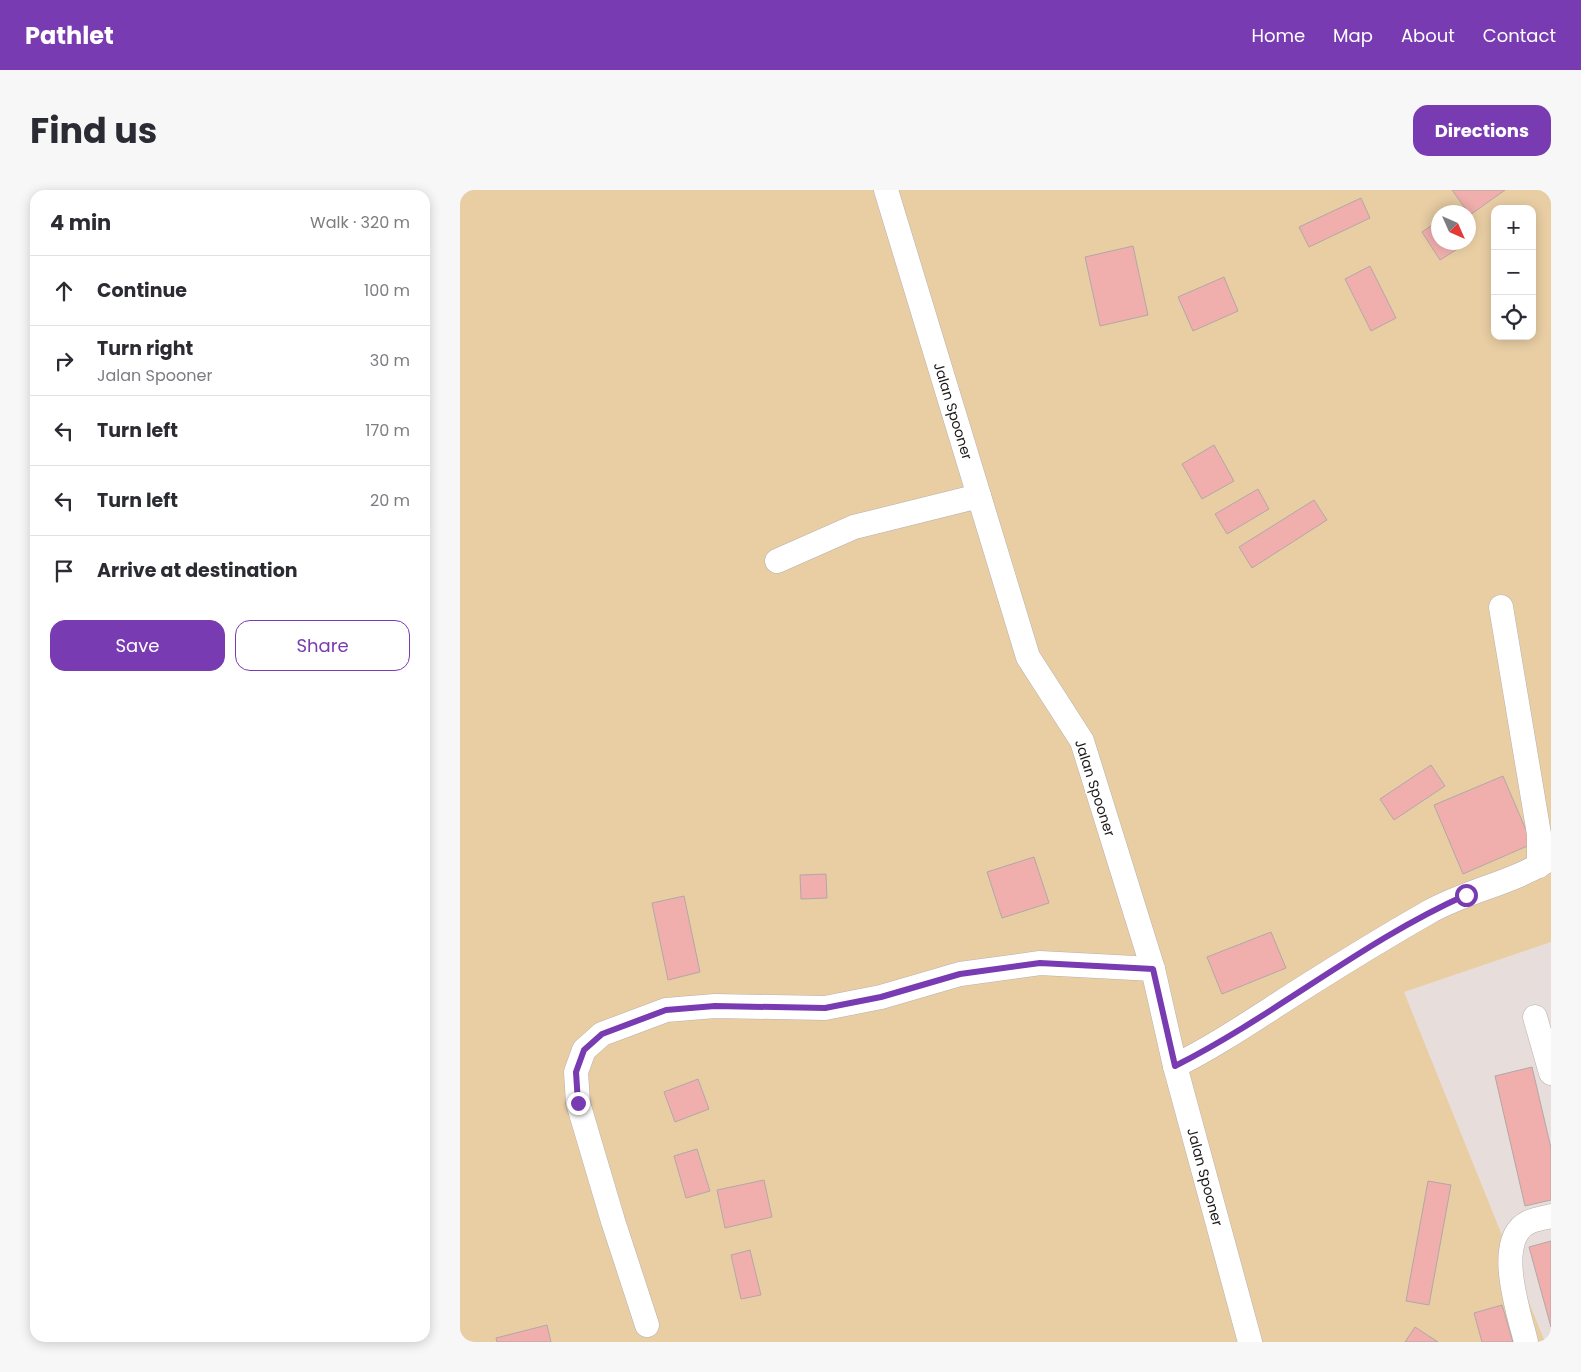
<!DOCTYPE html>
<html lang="en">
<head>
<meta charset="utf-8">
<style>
  :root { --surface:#fff; --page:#f7f7f7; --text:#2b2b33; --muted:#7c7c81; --line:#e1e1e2; --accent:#793bb1 }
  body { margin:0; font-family:Poppins,sans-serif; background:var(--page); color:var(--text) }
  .controls { position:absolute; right:15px; top:15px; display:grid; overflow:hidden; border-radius:10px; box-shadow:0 2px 12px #0003 }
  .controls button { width:45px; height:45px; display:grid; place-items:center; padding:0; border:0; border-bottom:1px solid var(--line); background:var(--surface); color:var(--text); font:25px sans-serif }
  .compass { position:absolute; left:971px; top:15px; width:45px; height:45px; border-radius:50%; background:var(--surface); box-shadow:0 2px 12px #0003; rotate:135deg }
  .stop { position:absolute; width:15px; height:15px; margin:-11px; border:4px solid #793bb1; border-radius:50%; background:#fff }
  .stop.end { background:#793bb1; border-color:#fff; box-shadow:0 1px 5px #0008 }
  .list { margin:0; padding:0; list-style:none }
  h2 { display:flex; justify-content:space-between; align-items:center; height:65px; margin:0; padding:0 20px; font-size:21px }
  h2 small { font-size:16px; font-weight:400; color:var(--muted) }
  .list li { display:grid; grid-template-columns:32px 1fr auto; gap:15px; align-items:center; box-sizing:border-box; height:70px; padding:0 20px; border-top:1px solid var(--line) }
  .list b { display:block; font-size:19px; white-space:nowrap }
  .list p { margin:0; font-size:16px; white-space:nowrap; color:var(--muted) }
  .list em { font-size:16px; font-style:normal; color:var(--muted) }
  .actions { display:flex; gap:10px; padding:15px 20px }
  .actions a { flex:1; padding:11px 0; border:1px solid var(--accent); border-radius:15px; text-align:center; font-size:18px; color:var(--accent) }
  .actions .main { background:var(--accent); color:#fff }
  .icon { flex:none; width:28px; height:28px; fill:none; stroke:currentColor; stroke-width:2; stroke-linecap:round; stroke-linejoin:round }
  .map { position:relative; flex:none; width:1091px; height:1152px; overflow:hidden; border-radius:15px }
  header { display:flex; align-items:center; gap:30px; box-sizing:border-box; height:70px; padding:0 25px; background:var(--accent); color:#fff }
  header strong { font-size:24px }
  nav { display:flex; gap:28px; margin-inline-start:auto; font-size:18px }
  .intro { display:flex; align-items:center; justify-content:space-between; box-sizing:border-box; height:120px; padding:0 30px }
  h1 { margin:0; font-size:35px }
  .button { padding:12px 22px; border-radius:15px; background:var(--accent); color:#fff; font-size:18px; font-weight:700 }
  main { display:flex; gap:30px; padding:0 30px }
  aside { flex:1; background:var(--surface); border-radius:15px; box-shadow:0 2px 12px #0003 }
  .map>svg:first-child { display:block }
  .green { fill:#e9cea4; fill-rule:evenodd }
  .building { fill:#f0aeac; stroke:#b1a8a7 }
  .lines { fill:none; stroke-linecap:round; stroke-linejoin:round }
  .minor-casing { stroke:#b8b0ad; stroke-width:25 }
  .minor { stroke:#fff; stroke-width:24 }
  .route { stroke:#793bb1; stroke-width:6 }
  .labels { text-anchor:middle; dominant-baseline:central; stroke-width:4; stroke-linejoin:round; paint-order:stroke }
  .street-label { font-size:14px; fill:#1c1918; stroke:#fff }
</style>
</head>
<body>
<header>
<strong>Pathlet</strong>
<nav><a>Home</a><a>Map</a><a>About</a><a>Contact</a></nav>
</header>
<div class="intro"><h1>Find us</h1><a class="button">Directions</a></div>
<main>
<aside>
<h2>4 min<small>Walk · 320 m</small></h2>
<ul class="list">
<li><svg class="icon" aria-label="ahead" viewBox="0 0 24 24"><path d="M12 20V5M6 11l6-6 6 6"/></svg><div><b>Continue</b></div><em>100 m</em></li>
<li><svg class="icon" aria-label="right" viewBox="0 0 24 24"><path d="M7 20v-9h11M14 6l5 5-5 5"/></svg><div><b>Turn right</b><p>Jalan Spooner</p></div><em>30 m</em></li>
<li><svg class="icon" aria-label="left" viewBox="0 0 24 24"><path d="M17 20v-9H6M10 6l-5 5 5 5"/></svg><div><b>Turn left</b></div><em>170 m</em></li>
<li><svg class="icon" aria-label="left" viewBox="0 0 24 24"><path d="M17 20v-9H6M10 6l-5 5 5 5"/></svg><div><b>Turn left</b></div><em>20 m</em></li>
<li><svg class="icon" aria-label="arrive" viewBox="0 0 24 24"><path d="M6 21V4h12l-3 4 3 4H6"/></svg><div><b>Arrive at destination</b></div></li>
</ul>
<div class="actions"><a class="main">Save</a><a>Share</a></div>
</aside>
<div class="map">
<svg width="1091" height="1152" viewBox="0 0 1091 1152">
  <rect width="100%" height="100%" fill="#e7dedb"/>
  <!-- green -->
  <path class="green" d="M 0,0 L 1091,0 L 1091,752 L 944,802 L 1085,1152 L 0,1152 ZM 1035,19 L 1072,19 L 1072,146 L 1035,146 ZM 978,22 L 1008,22 L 1008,52 L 978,52 Z"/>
  <!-- building -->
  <g class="building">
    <polygon points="992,0 1045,0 1010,25"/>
    <polygon points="901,8 910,28 849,57 839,37"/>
    <polygon points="978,31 978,52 996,52 999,58 980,70 962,42"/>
    <polygon points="673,56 688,125 640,136 625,67"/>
    <polygon points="910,76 936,128 911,141 885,89"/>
    <polygon points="764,87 778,121 733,141 718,107"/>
    <polygon points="754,255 774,291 742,309 722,274"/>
    <polygon points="798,299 809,319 767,344 755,324"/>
    <polygon points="854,310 867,330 792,378 779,357"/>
    <polygon points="971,575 985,596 934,630 920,609"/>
    <polygon points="1043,586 1072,654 1003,684 974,615"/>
    <polygon points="574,667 589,713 542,728 527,682"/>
    <polygon points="366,684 367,708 341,709 340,685"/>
    <polygon points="224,706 240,782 208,790 192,713"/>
    <polygon points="811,742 826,778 762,804 747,767"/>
    <polygon points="1072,877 1091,958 1091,1010 1065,1016 1035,886"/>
    <polygon points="238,889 249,919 215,932 204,902"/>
    <polygon points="237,959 250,1001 226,1008 214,966"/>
    <polygon points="304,990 312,1027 265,1038 257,1000"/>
    <polygon points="968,991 991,995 969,1115 946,1111"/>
    <polygon points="1091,1051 1091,1137 1069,1057"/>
    <polygon points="290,1060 301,1105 281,1109 271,1065"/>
    <polygon points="1042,1115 1053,1152 1022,1152 1014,1123"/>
    <polygon points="87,1135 91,1152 37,1152 36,1148"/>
    <polygon points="955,1137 978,1152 945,1152"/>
  </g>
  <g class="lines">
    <!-- minor casing -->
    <g class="minor-casing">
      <g id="minor">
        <polyline points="426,0 568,467 622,551 693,779 715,876 790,1152"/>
        <polyline points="317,371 394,337 519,306"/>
        <polyline points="1041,417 1079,644 1079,676"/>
        <polyline points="1075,827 1091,883"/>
        <path d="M 715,876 C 761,853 802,824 845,797 C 886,771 927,746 969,722 C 1008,700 1054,693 1091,668"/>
        <polyline points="187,1135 153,1031 118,913 116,882 124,860 142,844 206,820 255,816 365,818 421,807 500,784 580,773 693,779"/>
        <path d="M 1066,1152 C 1059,1123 1033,1049 1069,1032 C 1075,1029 1084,1028 1091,1026"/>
      </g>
    </g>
    <!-- minor -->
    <use href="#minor" class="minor"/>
  </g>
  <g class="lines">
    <!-- route -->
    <path class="route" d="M 118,913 L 116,882 L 124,860 L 142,844 L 206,820 L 255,816 L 365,818 L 421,807 L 500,784 L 580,773 L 693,779 L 715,876 C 816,825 903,751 1006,705"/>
  </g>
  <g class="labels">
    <!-- street labels -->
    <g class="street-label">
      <text transform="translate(493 221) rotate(73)">Jalan Spooner</text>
      <text transform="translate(635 598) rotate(72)">Jalan Spooner</text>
      <text transform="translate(745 987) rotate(75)">Jalan Spooner</text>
    </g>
  </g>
</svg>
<div class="controls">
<button>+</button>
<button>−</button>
<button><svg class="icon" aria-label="locate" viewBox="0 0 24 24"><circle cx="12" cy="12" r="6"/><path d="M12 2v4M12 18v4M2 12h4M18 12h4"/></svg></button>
</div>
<svg class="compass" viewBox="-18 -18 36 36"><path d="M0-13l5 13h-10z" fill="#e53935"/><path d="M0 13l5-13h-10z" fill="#7c7c81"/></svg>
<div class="stop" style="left:1006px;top:705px"></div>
<div class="stop end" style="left:118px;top:913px"></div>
</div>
</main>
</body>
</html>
